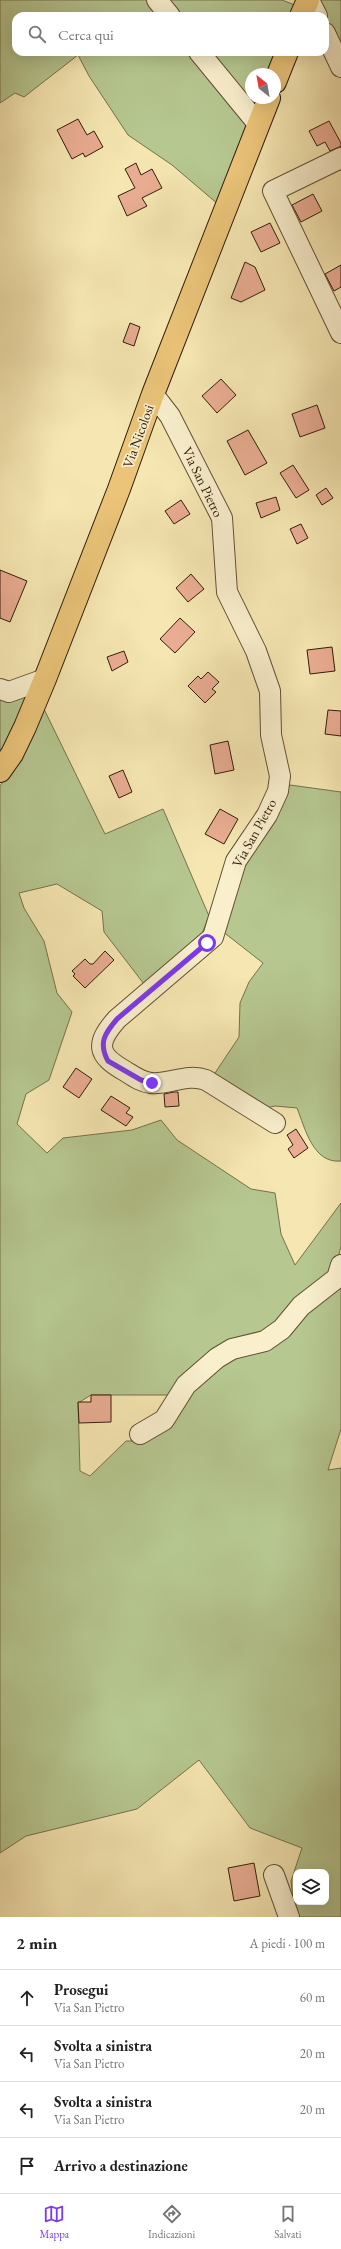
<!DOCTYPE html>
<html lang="it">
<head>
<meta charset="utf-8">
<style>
  :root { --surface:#fff; --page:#f2f2f2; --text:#222; --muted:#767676; --line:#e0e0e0; --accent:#7c3aed }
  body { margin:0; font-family:"EB Garamond",serif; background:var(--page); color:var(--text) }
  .controls { position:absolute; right:12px; bottom:12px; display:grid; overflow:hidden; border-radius:8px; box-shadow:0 4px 16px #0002 }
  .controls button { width:36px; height:36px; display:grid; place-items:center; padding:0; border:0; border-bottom:1px solid var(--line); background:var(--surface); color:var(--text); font:20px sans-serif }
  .compass { position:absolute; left:245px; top:68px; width:36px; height:36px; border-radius:50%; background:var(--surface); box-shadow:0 4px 16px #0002; rotate:329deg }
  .stop { position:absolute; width:12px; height:12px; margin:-9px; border:3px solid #7c3aed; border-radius:50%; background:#fff }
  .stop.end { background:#7c3aed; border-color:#fff; box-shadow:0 1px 4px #0008 }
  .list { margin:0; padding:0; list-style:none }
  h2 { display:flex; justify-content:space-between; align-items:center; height:52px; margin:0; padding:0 16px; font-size:17px }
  h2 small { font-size:13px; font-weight:400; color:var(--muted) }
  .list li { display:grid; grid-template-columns:26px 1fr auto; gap:12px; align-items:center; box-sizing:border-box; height:56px; padding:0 16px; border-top:1px solid var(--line) }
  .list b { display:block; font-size:15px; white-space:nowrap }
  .list p { margin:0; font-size:13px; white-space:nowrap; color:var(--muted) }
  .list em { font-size:13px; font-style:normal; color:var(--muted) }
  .icon { flex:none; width:22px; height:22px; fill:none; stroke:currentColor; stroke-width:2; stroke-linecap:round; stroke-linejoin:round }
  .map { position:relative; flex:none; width:341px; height:1917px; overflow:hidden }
  .search { position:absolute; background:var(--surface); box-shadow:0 4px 16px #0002; left:12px; right:12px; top:12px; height:44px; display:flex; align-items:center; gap:10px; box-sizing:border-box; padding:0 14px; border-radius:12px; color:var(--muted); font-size:15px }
  .sheet { height:276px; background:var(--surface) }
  nav { display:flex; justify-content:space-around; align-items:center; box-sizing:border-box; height:56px; border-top:1px solid var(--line); background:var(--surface); font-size:11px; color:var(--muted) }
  nav a { display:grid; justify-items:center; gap:2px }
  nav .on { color:var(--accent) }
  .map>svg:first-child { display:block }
  .green { fill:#b6c790; stroke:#74724d; fill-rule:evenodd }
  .building { fill:#eaad93; stroke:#311d0a }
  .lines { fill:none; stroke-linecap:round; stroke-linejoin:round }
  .minor-casing { stroke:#625034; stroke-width:22 }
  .major-casing { stroke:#311d0a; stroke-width:24 }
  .minor { stroke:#f9efcd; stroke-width:20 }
  .major { stroke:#ebc479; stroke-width:22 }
  .route { stroke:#7c3aed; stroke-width:5 }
  .labels { text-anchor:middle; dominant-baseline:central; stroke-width:3.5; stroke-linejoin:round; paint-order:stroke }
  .street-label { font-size:14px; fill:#311d0a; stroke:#f9efcd }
</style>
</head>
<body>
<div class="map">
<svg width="341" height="1917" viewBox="0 0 341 1917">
  <rect width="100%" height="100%" fill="#f6e7b2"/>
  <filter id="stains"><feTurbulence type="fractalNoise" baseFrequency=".005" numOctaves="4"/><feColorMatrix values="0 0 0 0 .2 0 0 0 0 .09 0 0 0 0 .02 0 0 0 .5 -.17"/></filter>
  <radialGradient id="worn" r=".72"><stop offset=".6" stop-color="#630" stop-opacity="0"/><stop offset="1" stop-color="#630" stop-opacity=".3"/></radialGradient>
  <!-- green -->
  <g class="green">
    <polygon points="0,0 151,0 165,16 16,16 16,52 195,52 252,122 219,205 172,165 128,135 89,76 78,55 24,97 15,93 0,103"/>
    <polygon points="167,0 282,0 297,6 293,16 179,16"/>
    <polygon points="318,0 341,0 341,51"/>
    <polygon points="207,52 279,52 271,74 251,74 251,98 262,98 255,114"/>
    <polygon points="35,687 0,759 0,694"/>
    <path d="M 41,703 L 105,834 L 163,809 L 209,916 L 201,936 L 144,984 L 104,932 L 102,911 L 57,884 L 19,893 L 24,908 L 44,941 L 57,993 L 72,1012 L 49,1080 L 26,1094 L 17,1124 L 47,1153 L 63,1138 L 132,1130 L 161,1120 L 177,1140 L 251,1189 L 275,1193 L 281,1234 L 295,1265 L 341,1203 L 341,1246 L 334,1275 L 298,1303 L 284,1322 L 272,1332 L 232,1345 L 210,1358 L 183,1384 L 175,1395 L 91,1395 L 78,1403 L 80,1471 L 90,1476 L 126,1441 L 143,1441 L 158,1435 L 169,1423 L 187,1391 L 205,1371 L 231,1354 L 266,1344 L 284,1334 L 306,1306 L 339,1280 L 341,1275 L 341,1429 L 328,1470 L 341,1468 L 341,1917 L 295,1917 L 291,1881 L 302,1848 L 250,1828 L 199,1760 L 137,1809 L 26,1836 L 0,1853 L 0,786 C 19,760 30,733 41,703 ZM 296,1872 L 326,1872 L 326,1902 L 296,1902 Z"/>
    <path d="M 290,785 L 341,792 L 341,1161 C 313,1164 305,1128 297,1108 L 275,1106 L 266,1108 L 213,1076 L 239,1037 L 240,1003 L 249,982 L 263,963 L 222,931 L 245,863 Z"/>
  </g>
  <!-- building -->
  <g class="building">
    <polygon points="78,119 87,135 94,131 103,147 85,157 83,153 72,159 57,130"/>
    <polygon points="329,121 341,143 341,146 330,151 325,142 317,146 309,131"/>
    <polygon points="136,163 141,175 152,169 162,188 142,198 147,206 127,216 118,196 135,188 125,169"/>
    <polygon points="313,194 322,211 301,222 292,205"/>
    <polygon points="270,223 280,243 261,252 251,232"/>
    <polygon points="245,262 255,267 265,290 241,302 231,298"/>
    <polygon points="341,265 341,287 334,291 325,274"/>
    <polygon points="130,323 140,327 134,346 123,342"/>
    <polygon points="221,379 236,395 217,413 202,396"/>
    <polygon points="317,405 325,428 300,437 292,414"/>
    <polygon points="248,430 267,463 245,475 227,441"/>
    <polygon points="293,465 309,490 296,498 280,473"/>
    <polygon points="326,488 333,498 322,505 316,495"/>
    <polygon points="276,497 280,510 261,518 256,503"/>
    <polygon points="181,500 190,514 174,524 165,511"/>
    <polygon points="301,524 308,538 297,544 290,529"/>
    <polygon points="0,570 27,581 10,622 0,618"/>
    <polygon points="191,574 204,589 188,602 176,588"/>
    <polygon points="180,618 195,632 175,653 160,639"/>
    <polygon points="332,647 335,671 310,674 307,650"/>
    <polygon points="124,651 128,662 112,671 107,657"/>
    <polygon points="208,672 219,682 212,689 216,692 205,703 188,686 198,676 201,679"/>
    <polygon points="328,710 341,711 341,736 325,734"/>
    <polygon points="228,741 234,770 215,774 210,745"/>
    <polygon points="123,770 132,792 119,798 109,776"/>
    <polygon points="220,809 238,819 224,844 205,834"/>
    <polygon points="105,951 114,960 85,988 73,976 75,974 72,971 85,959 90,964 93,964"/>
    <polygon points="76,1068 92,1079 79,1098 63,1087"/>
    <polygon points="174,1092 178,1092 179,1106 165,1107 164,1094"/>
    <polygon points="111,1096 130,1108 126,1113 133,1117 126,1126 101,1110"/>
    <polygon points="296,1129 308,1148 294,1158 288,1149 293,1145 287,1135"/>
    <polygon points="91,1395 111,1395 111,1422 79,1423 78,1402 91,1402"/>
    <polygon points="254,1863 260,1896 234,1901 228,1868"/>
  </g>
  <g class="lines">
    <!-- minor casing -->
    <g class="minor-casing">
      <g id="minor">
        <polyline points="157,0 170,16"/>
        <polyline points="309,0 317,16"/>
        <polyline points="325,33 341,67"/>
        <polyline points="199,52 258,124"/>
        <polyline points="341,158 273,191 341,333"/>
        <path d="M 153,394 L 170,416 L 222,518 L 227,592 L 256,651 L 270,691 L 271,735 L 280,776 L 278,791 L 267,815 L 236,861 L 213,937 L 117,1019 C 95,1044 97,1055 125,1071 C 133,1076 141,1082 151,1083 C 169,1085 187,1073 206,1080 L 275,1123"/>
        <polyline points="0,689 9,692 45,679"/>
        <polyline points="140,1434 164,1420 186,1385 217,1358 232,1349 265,1341 282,1329 301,1306 337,1278 341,1265"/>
        <polyline points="274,1875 289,1917"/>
      </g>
    </g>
    <!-- major casing -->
    <g class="major-casing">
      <g id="major">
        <polyline points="301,16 308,0"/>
        <polyline points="275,82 287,52"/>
        <polyline points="0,771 12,754 25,727 45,679 119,489 153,394 269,98"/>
      </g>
    </g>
    <!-- minor -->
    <use href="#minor" class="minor"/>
    <!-- major -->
    <use href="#major" class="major"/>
  </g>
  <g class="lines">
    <!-- route -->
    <path class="route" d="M 152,1083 L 141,1080 L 108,1061 C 98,1043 105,1033 117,1019 L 207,943"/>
  </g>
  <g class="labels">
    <!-- street labels -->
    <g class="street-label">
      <text transform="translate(138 436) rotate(-70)">Via Nicolosi</text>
      <text transform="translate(203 482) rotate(64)">Via San Pietro</text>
      <text transform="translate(254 833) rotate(-61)">Via San Pietro</text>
    </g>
  </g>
  <rect width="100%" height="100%" filter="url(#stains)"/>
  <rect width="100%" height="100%" fill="url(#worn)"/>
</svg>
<div class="controls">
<button><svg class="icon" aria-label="layers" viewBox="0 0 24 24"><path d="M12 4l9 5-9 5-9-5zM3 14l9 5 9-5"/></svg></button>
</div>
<svg class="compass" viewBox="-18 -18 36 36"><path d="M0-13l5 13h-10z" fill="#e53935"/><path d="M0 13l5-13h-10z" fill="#767676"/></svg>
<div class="stop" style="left:207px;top:943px"></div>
<div class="stop end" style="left:152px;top:1083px"></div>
<div class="search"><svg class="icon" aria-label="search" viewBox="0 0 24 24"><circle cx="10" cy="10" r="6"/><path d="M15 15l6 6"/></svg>Cerca qui</div>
</div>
<section class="sheet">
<h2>2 min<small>A piedi · 100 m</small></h2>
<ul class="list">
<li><svg class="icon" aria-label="ahead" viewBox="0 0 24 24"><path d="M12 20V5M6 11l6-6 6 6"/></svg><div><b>Prosegui</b><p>Via San Pietro</p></div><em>60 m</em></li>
<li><svg class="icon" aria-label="left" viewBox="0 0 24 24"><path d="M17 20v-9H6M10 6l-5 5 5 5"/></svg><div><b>Svolta a sinistra</b><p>Via San Pietro</p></div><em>20 m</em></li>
<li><svg class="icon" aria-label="left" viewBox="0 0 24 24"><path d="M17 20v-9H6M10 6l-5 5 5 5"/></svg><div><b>Svolta a sinistra</b><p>Via San Pietro</p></div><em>20 m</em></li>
<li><svg class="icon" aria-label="arrive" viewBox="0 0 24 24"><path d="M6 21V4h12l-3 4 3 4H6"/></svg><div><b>Arrivo a destinazione</b></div></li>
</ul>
</section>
<nav>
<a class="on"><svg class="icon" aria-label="map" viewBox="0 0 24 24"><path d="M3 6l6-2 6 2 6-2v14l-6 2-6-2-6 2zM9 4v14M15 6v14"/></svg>Mappa</a>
<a><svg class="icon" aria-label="directions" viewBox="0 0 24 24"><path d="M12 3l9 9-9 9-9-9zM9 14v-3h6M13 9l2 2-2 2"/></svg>Indicazioni</a>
<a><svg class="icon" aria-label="saved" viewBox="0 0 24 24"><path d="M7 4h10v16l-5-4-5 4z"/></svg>Salvati</a>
</nav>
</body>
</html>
